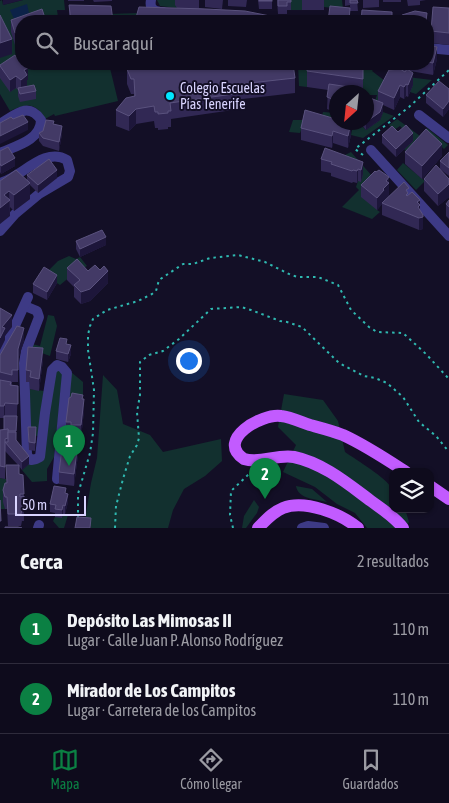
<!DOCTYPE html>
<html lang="es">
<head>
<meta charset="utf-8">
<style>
  :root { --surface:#0e0b1c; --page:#171425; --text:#f1f3f6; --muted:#9b9ba3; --line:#2e2b3b; --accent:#0b8043 }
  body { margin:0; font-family:"Asap Condensed",sans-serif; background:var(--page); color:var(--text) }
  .controls { position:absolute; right:15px; bottom:15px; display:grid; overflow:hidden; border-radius:10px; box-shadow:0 1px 4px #0004 }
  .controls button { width:45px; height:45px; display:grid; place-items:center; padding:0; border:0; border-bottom:1px solid var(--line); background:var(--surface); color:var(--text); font:25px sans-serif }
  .compass { position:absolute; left:329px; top:85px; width:45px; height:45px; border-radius:50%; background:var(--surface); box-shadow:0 1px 4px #0004; rotate:207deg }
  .scale { position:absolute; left:15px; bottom:12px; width:71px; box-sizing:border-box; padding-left:5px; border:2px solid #d9d4ff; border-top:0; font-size:14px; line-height:18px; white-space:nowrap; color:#d9d4ff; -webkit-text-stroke:4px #130f26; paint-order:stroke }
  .you { position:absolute; left:188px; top:360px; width:18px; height:18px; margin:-12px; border:4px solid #fff; border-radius:50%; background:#1a73e8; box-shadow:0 0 0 8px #1a73e833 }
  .badge { display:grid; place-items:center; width:32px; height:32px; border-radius:50%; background:var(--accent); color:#fff; font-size:16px; font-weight:700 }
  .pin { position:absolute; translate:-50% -41px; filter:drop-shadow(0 1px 2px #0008) }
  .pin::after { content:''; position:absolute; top:26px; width:18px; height:15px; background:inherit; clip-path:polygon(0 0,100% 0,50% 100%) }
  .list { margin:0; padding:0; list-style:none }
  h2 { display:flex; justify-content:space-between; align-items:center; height:65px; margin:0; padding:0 20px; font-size:21px }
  h2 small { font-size:16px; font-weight:400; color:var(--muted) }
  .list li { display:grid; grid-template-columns:32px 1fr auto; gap:15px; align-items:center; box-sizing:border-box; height:70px; padding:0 20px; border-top:1px solid var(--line) }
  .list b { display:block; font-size:19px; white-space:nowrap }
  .list p { margin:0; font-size:16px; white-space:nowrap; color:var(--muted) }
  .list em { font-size:16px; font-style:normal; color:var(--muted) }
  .icon { flex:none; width:28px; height:28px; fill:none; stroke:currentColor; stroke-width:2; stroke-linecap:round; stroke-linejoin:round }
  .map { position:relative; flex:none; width:449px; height:528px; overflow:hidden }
  .search { position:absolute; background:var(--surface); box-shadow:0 1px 4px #0004; left:15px; right:15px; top:15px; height:55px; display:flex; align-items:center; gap:12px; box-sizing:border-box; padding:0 18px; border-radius:20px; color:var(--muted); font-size:19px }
  .sheet { height:205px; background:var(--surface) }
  nav { display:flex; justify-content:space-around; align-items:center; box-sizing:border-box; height:70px; border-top:1px solid var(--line); background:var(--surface); font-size:14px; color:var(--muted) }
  nav a { display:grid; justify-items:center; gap:2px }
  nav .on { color:var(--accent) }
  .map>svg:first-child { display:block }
  .green { fill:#12302f }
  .water { fill:#0c2248 }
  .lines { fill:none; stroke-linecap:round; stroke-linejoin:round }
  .path { stroke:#2fb8b0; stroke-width:2; stroke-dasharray:2.5 4; stroke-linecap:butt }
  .minor { stroke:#3d3a85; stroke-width:10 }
  .major { stroke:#c25bff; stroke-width:12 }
  .wall { fill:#312854 }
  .shaded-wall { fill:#1d163a }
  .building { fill:#433a66; stroke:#5a527e }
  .poi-dot { fill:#00e5ff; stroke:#130f26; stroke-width:2 }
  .labels { text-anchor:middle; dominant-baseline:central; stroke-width:4; stroke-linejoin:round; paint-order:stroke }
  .poi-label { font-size:14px; fill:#d9d4ff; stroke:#130f26; text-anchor:start }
</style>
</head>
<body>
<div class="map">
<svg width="449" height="528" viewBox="0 0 449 528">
  <rect width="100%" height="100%" fill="#130f26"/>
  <!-- green -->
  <g class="green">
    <path d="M 2,0 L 3,5 L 23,0 L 64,0 L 65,10 L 57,10 L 58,17 L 69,17 L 69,21 L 21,21 L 21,64 L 109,64 L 118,101 L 55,116 L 54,114 L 45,119 C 35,101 26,104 10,111 L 0,94 L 0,1 Z"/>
    <polygon points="157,0 178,0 177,8 160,6"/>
    <polygon points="291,0 303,0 302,10 291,10"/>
    <polygon points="324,0 342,0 343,9 324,7"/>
    <polygon points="139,13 138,21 111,21 110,14"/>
    <polygon points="298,64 310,64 307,87 299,86"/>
    <polygon points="352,64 387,64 387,67 376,66 372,71 385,81 391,75 432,80 416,94 410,92 378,103 375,101 377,95 367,95 366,92 363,92 363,83"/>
    <polygon points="323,112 336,113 336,122 359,123 366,130 380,120 383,112 394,116 363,138 351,135 352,130 322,116"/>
    <polygon points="397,119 420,136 427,128 448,145 444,149 439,144 407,152 404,149 413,140 400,126 394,130 389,125"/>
    <polygon points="293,120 305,120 300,133 289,132"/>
    <polygon points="351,152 372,176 377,210 380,212 372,219 342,207 359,190 356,187 358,181 341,157"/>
    <polygon points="403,163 425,181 416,190 397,170"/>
    <polygon points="69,256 76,259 80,257 87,266 77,271 60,285 44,275 58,261"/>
    <polygon points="48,315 54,316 57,326 50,356 39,352 28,359 32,344 40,346"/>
    <polygon points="56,368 63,372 54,457 47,469 47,481 32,482 22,470 29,464 36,462 44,435"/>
    <polygon points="71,372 83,382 83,407 68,405"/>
    <polygon points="103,375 117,390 123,424 150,435 163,452 221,439 222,461 205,476 184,489 173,510 168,528 91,528 91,526 84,526 91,483 97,458"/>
    <polygon points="30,389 44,391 38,436 28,435 26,400"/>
    <path d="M 284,394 L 323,400 L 338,421 L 345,452 C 355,459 387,478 392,489 C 394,495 393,503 393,509 L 405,509 L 409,522 L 404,528 L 367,528 L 355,513 L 337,504 L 315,487 L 283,472 L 296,445 L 278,427 Z"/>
    <polygon points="0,478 6,479 5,509 0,509"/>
    <path d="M 296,486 L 312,489 L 327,502 C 315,499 298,499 296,486 Z"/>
    <polygon points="254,500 259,507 257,513 246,528 242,528 244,516"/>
    <polygon points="63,514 68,515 64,528 59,528 53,521 55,517"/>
  </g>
  <!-- water -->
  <polygon class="water" points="27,4 29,13 14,19 10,10"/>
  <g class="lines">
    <!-- path -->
    <g class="path">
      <polyline points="363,155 355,149 409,107 449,70"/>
      <polyline points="78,519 78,494 90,453 93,433 94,390 88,350 88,335 90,326 93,319 107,310 138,301 152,294 156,291 159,280 183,264 193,264 210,258 238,255 265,262 291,275 298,277 318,277 338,285 351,310 369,327 377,332 403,333 426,354 449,379"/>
      <polyline points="115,528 116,506 123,479 130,456 137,445 139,438 137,412 140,395 140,362 149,355 163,351 179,339 211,309 241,307 251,310 280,321 287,322 302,327 339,363 364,376 375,378 387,383 403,397 419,422 436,436 449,452"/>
      <polyline points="233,528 230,515 231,491 251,472"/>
    </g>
    <!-- minor -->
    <g class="minor">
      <path d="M 151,0 C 149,9 155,12 163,12"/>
      <polyline points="428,48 449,50"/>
      <polyline points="419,115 449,138"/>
      <path d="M 0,124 C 15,115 28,101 41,120 C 41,140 16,146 0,153"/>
      <polyline points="371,150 449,236"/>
      <path d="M 0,183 C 21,178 44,146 67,160 L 70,171 L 68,177 L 39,194 L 15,214 L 0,231"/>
      <polyline points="25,306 37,311 39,317 26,351 24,363 27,455 31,460 36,459 40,457 45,413 52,370 57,365 62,367 67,373 57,479"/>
      <polyline points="0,359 28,297"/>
      <polyline points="38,528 39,525"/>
      <polyline points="302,528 308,526 324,528"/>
    </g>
    <!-- major -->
    <g class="major">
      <polyline points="430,486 449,499"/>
      <path d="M 258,528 C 266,520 273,512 283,508 C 305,499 341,514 358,528"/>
      <path d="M 403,528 C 395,517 382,509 371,501 C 348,484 323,463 294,457 C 277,454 260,464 244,459 C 215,440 262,413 281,416 C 291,417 301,422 310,425 C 321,428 333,431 343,435 C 365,445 386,459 406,472"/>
    </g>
  </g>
  <!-- wall -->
  <g class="wall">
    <rect x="68" y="0" width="16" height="1"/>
    <polygon points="93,0 112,0 112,1 94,2"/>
    <polygon points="175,0 199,0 199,8 275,21 177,8 175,5"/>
    <polygon points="205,0 223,0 222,9 205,7"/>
    <polygon points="228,0 247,0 246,7 228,6"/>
    <polygon points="258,0 272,0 272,9 259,9"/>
    <polygon points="277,0 291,0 291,10 287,10 287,14 278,14"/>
    <rect x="302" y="0" width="22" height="10"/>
    <polygon points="345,0 357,0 358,11 350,11 350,5 345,6"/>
    <polygon points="363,0 379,0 379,7 363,8"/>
    <rect x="383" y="0" width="18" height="2"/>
    <polygon points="407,0 426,0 420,1 420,5 408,6"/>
    <polygon points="69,5 113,21 69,21"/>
    <polygon points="449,8 449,45 431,43 431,31"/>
    <polygon points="11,20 21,21 21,47 20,44 15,45 11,32"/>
    <polygon points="428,45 437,59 433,75 410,71 413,85 408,97 406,96 404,99 400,97 394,110 383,105 383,112 380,120 366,130 359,122 366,122 378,102 378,91 398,69 387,67 387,64 428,64"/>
    <polygon points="0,65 28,80 27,80 27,86 36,91 36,99 20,102 18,96 18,90 16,88 10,92 0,78"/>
    <polygon points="363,67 363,92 336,92 336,113 332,113 332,111 327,109 328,90 307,87 307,71"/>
    <polygon points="127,69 295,78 295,93 233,100 233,110 171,119 171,127 168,127 168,129 158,130 158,128 155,128 154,121 136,124 129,131 116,126 116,110 134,97 134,94 131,94 127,84"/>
    <polygon points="449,89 449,109 443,117 426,103 426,95"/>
    <polygon points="305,110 351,135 348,148 333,143 332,148 301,140 301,128"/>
    <polygon points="54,124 62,134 59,151 43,146 39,141 39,133"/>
    <polygon points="398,132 413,141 396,157 382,143 382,135"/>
    <polygon points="0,151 15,166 1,174 0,172"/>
    <polygon points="405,152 442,156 422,179 405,164"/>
    <polygon points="449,152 449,176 440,169 440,161"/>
    <polygon points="321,159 363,162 363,174 361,182 358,181 357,183 353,182 352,183 331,176 331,173 321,171"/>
    <polygon points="27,175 57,178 38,193 30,185 30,199 14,211 10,207 10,216 0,181 27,181"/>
    <polygon points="424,179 449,179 449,197 438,206 424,191"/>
    <polygon points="361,185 389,189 389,195 384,200 384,202 409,195 420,210 423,227 423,229 419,230 382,215 382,204 377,210 361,197"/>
    <polygon points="449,200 449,219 446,216 446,204"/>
    <polygon points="76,241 106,245 80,257 76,249"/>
    <polygon points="67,268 88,271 108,283 90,301 81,304 74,297 74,287 67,280"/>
    <polygon points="57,283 47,300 33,293 33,284"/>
    <polygon points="24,340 18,360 18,382 12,382 12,385 18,386 16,441 29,464 22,470 19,466 19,474 23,475 24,521 22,521 21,526 8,526 7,509 5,509 3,502 3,490 6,483 18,465 5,451 5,479 0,478 0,430 4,430 4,418 0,418 0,360"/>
    <polygon points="56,351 71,354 68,362 56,359"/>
    <polygon points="43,360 39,391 30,389 30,382 26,382 26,370"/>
    <polygon points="83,399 84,411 81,438 79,437 79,447 74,486 59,484 59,472 66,433 66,422"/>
    <polygon points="28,427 36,435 35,451 29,450"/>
    <polygon points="66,494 68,502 65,514 63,514 62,518 55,517 55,513 50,512 50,504"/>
  </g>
  <!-- shaded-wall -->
  <g class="shaded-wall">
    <polygon points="3,0 23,0 3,5"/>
    <polygon points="20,32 20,44 15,45 15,33"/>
    <polygon points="12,39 12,54 0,58 0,43"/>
    <polygon points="437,47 437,59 433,75 433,63"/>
    <polygon points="28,68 28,80 27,80 27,87 21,92 21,80 24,70"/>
    <polygon points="413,73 413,85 408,97 408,85"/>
    <polygon points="16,76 16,88 10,92 10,80"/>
    <polygon points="406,84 406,96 404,99 404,87"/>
    <polygon points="400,85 400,97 394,110 394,98"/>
    <polygon points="449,101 449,109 443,117 443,109"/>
    <polygon points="383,103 383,112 380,120 366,130 366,122"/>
    <polygon points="136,109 136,124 129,131 129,116"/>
    <polygon points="28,122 28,130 0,144 0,136"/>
    <polygon points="351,123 351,135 348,148 348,136"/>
    <polygon points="62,126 62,134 59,151 59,142"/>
    <polygon points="333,131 333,143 332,148 332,136"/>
    <polygon points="413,133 413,141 396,157 396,149"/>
    <polygon points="442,144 442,156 422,179 422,166"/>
    <polygon points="15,158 15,166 1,174 1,166"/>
    <polygon points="363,162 363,174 361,182 361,170"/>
    <polygon points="358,169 358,181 357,183 357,171"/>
    <polygon points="57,170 57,178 38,193 38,185"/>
    <polygon points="389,177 389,195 384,200 384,202 377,210 377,198 383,189 386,181"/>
    <polygon points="30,183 30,199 14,211 14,195"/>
    <polygon points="449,184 449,197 438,206 438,194"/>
    <polygon points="9,191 10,216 0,224 0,208 4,195"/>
    <polygon points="420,200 420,217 423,215 423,229 419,230 419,218 417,202"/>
    <polygon points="106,237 106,245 80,257 80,249"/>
    <polygon points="108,271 108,283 90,301 81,304 81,292"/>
    <polygon points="57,275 57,283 47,300 47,292"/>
    <polygon points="12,315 12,327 5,336 5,340 0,350 0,338 2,327"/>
    <polygon points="24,328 24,340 18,361 18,349"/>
    <polygon points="71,345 71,354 68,362 68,354"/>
    <polygon points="43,348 43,360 39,391 39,379"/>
    <polygon points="84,399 84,411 81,438 81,425"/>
    <polygon points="5,403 5,415 4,418 4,406"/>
    <polygon points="79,435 79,447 74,486 74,474"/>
    <polygon points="29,456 29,464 22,470 22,462"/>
    <polygon points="68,494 68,502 65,514 65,506"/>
    <polygon points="63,505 63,514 62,518 62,510"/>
  </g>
  <!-- building -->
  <g class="building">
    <rect x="259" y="0" width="13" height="1"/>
    <polygon points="278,0 291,0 291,2 287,2 287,6 278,6"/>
    <polygon points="350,0 357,0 358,3 350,3"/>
    <polygon points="69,5 111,6 113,21 71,21"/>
    <polygon points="330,6 350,8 349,21 328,21"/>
    <polygon points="139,7 206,9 245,11 275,17 274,21 275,21 135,21"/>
    <polygon points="433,7 449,8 449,33 431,31"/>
    <polygon points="42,9 46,21 21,21 21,35 20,32 15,33 11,20"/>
    <polygon points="362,10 392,12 392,21 361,21"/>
    <polygon points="415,11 427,13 426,21 401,21 402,15"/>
    <polygon points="0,15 12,39 0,43"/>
    <polygon points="428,45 437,47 433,63 428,62"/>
    <polygon points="15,55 17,58 20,56 21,57 21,64 26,64 28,68 24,70 27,75 21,80 16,76 10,80 0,66 0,65"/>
    <polygon points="130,64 293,64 295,78 232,85 233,94 170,103 171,111 168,111 168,113 158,114 158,112 155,112 154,106 136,109 129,116 116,110 126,98 135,96 134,79 131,79 127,69"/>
    <polygon points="308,64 362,64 363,67 363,79 307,71"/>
    <polygon points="400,69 405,72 407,69 413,73 408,85 406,84 404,87 400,85 394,98 378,91 389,70"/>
    <polygon points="439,81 449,89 449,101 443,109 426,95"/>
    <polygon points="329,84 356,88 360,90 360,92 336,92 336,101 332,101 332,99 327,97"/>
    <polygon points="34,85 36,91 20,94 18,88"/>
    <polygon points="370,98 383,103 380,112 366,122 366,107"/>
    <polygon points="305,110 336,119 336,122 351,123 348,136 333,131 332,136 301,128"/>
    <polygon points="23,115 28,122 0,136 0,123 11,117 13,119"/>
    <polygon points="46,120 54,121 53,124 62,126 59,142 43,138 39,133 43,131"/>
    <polygon points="406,125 413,133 396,149 382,135 392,126 398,132"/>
    <polygon points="426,129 442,144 422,166 405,152"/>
    <polygon points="8,147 15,158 1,166 0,163 0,151"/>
    <polygon points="325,148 363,162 361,170 358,169 357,171 353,170 352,171 331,164 332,162 321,159"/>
    <polygon points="449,152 449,168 440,161"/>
    <polygon points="49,159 57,170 38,185 27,175"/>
    <polygon points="436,165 449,179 449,184 438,194 424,179"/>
    <polygon points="16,170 30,183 14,195 9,191 4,195 10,200 0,208 0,181"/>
    <polygon points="379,170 389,177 386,181 389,183 383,189 384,190 377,198 361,185 375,171 376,172"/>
    <polygon points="404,182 409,188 406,190 408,193 406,195 407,196 412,192 420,200 417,202 420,205 418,207 423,215 423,217 419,218 382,203"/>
    <polygon points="449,200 449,207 446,204"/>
    <polygon points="102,230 106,237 80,249 76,241"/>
    <polygon points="77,259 88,271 95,265 100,270 104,266 108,271 90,289 81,292 74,285 80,280 67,268"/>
    <polygon points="44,267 57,275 47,292 33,284"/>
    <polygon points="0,308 12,315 2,327 5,328 0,338"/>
    <polygon points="17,326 24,328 18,349 18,370 12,370 12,375 0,372 0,355"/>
    <polygon points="60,338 67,339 66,344 71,345 68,354 56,351"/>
    <polygon points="28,347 43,348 39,379 30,377 31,371 26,370"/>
    <polygon points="0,380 11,382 10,385 18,386 18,404 5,403 4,406 0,406"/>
    <polygon points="72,393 83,395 82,399 84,399 81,425 71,425 71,422 66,422 69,398 71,397"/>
    <polygon points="4,416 17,416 16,431 8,431 8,429 4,430"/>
    <polygon points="28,427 36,427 35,443 29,442"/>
    <polygon points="8,429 8,438 5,439 5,467 0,466 0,430"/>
    <polygon points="8,432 16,432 16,440 29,456 22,462 5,442 8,442"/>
    <polygon points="64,433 79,435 74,474 59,472"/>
    <polygon points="6,465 19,465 19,474 23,475 24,494 20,494 20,497 24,496 24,509 22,509 21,514 8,514 7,497 5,497 3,490 5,483 7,483"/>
    <polygon points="54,486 66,488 65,493 68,494 65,506 63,505 62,510 55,509 56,505 50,504"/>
    <polygon points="0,500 1,521 0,521"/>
    <polygon points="77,517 91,518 90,528 75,528"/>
    <polygon points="5,527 18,527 22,528 5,528"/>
  </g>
  <!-- markers -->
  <circle class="poi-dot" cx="170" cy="96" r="5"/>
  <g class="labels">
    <!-- poi labels -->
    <g class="poi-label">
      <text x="180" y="88">Colegio Escuelas<tspan x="180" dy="16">Pías Tenerife</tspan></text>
    </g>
  </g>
</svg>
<div class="controls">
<button><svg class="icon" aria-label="layers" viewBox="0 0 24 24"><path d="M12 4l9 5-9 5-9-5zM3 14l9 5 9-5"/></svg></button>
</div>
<svg class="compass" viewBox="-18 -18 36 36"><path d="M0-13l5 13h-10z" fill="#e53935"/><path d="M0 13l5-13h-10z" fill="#9b9ba3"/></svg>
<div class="scale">50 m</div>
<div class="you"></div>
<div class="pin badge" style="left:69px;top:466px">1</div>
<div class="pin badge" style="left:265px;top:499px">2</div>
<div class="search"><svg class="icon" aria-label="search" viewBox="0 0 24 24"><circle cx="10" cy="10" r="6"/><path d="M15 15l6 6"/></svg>Buscar aquí</div>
</div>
<section class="sheet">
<h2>Cerca<small>2 resultados</small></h2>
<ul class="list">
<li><span class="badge">1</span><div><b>Depósito Las Mimosas II</b><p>Lugar · Calle Juan P. Alonso Rodríguez</p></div><em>110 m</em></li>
<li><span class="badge">2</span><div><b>Mirador de Los Campitos</b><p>Lugar · Carretera de los Campitos</p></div><em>110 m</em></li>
</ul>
</section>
<nav>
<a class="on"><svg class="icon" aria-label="map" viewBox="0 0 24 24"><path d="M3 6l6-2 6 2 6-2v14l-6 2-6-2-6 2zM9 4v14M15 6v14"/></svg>Mapa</a>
<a><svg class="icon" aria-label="directions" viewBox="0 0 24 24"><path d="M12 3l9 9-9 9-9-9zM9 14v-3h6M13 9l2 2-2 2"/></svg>Cómo llegar</a>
<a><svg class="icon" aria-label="saved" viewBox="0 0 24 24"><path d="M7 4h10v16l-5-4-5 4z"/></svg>Guardados</a>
</nav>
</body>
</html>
